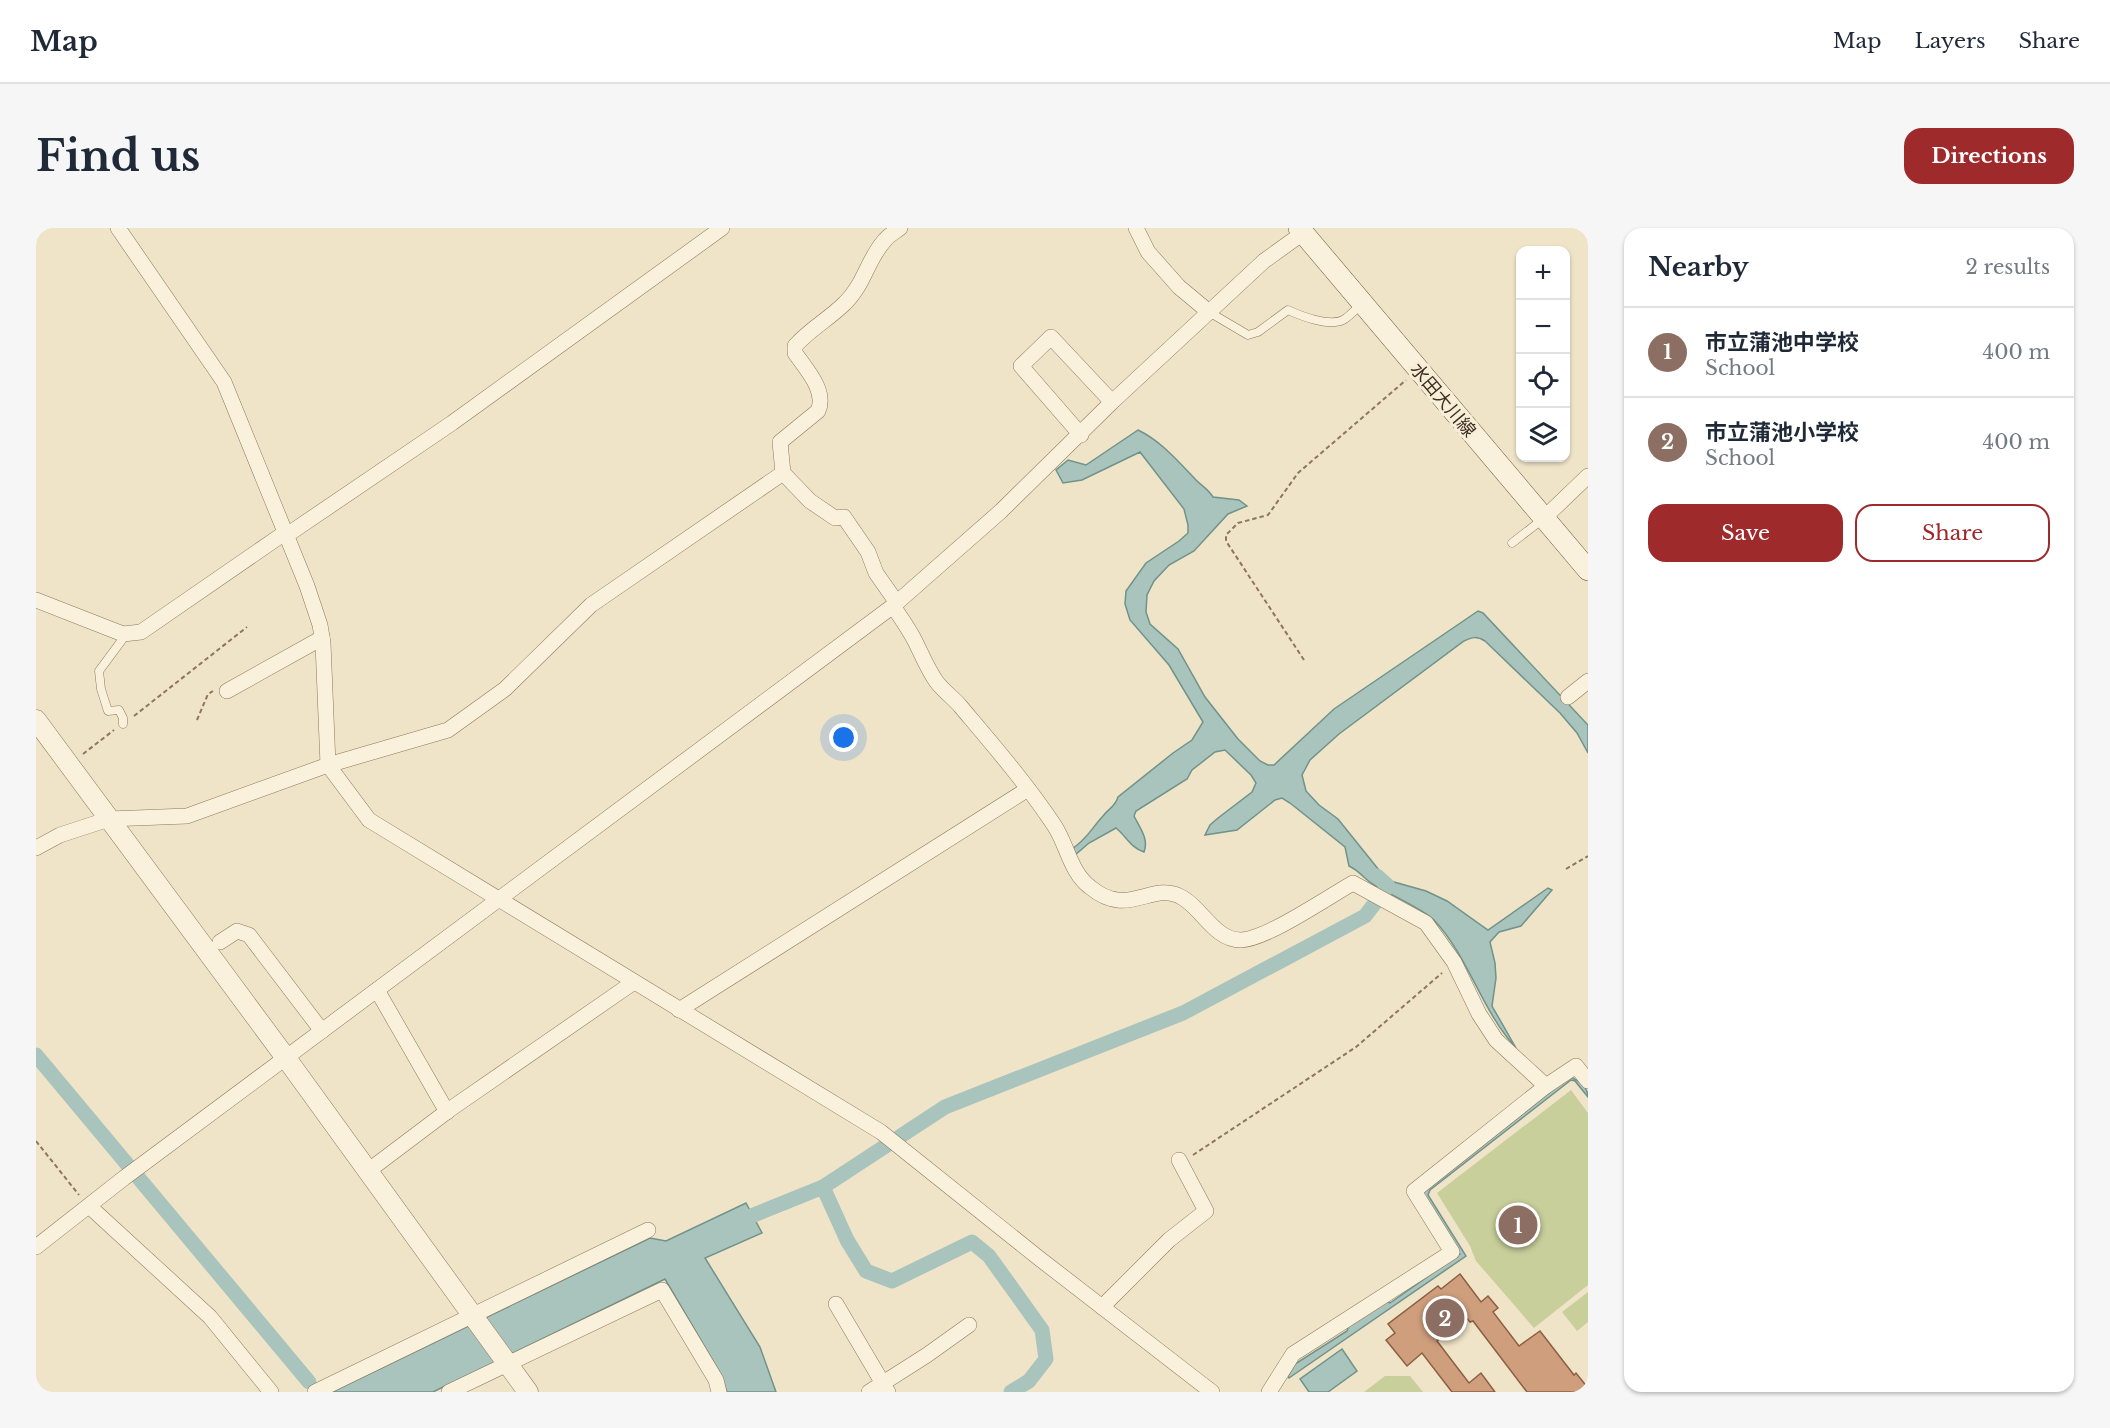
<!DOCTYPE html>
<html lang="en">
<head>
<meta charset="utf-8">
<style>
  :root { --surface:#fff; --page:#f6f6f7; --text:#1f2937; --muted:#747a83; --line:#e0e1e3; --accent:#9e2a2b }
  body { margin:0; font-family:"Libre Baskerville","Noto Sans JP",serif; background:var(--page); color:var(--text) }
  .controls { position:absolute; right:18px; top:18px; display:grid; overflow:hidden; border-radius:12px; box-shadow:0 2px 4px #0004 }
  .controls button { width:54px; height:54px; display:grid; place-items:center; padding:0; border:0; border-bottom:2px solid var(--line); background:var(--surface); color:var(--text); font:30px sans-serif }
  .you { position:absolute; left:808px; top:510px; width:21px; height:21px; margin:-15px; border:4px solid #fff; border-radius:50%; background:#1a73e8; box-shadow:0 0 0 9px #1a73e833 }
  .badge { display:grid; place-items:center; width:39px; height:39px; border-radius:50%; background:var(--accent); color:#fff; font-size:20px; font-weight:700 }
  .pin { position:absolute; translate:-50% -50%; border:3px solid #fff; box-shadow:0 2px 6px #0006 }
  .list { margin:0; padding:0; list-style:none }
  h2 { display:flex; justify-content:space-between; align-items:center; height:78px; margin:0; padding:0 24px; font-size:26px }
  h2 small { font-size:20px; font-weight:400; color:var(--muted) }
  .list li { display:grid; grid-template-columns:39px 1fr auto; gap:18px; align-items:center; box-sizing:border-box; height:90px; padding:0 24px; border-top:2px solid var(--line) }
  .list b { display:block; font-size:22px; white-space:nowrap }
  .list p { margin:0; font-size:20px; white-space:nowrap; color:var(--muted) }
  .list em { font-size:20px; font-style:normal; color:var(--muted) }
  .actions { display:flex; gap:12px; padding:18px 24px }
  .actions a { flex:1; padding:14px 0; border:2px solid var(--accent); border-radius:18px; text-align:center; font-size:21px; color:var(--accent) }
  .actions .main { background:var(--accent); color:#fff }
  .icon { flex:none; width:33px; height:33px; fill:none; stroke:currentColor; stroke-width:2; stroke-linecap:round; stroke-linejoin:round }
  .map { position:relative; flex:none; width:1552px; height:1164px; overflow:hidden; border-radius:18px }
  header { display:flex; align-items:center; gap:36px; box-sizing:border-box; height:84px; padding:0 30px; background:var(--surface); border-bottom:2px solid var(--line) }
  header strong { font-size:28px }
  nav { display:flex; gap:33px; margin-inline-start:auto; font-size:21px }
  .intro { display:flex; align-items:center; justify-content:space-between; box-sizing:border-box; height:144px; padding:0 36px }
  h1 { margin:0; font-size:42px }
  .button { padding:15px 27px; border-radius:18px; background:var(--accent); color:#fff; font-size:21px; font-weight:700 }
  main { display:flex; gap:36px; padding:0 36px }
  aside { flex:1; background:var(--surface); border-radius:18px; box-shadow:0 2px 4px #0004 }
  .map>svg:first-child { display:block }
  .green { fill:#c9cf9b }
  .water { fill:#a9c4bc; stroke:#6f938a; stroke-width:1.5 }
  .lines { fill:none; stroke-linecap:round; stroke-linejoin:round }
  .canal { stroke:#a9c4bc; stroke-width:15 }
  .building { fill:#cf9f7d; stroke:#8d5f41; stroke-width:1.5 }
  .service-casing { stroke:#8d765c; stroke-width:9 }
  .minor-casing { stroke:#8d765c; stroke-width:16 }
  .tertiary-casing { stroke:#8d765c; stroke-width:21 }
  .secondary-casing { stroke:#6f573f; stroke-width:22 }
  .path { stroke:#8d765c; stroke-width:2; stroke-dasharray:4.5 3; stroke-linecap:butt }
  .service { stroke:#faf1dc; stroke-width:8 }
  .minor { stroke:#faf1dc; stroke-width:15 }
  .tertiary { stroke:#faf1dc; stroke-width:20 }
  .secondary { stroke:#faf1dc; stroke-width:21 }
  .labels { text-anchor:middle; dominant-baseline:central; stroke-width:6; stroke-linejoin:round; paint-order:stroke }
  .street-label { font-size:18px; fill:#3d2e20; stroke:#f7eed8 }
</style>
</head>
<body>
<header>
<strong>Map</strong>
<nav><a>Map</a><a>Layers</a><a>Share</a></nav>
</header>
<div class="intro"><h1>Find us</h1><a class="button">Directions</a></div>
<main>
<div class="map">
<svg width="1552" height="1164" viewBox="0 0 1552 1164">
  <rect width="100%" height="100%" fill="#f0e4c8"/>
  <!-- green -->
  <g class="green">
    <polygon points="1535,862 1552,885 1552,1057 1498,1100 1440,1033 1434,1018 1401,965"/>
    <polygon points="1552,1064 1552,1094 1541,1103 1526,1084"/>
    <polygon points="1349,1148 1374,1148 1387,1164 1328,1164"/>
  </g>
  <!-- water -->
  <g class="water">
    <path d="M 1102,202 C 1125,213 1142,233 1160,252 C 1166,258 1172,261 1177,269 L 1203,272 L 1211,278 L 1192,286 L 1158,323 L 1133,337 L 1118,353 L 1111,367 L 1110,384 L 1114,396 L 1142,421 L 1169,469 L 1202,511 L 1224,533 L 1232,537 L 1238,537 L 1298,481 L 1442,383 L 1447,385 L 1552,497 L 1552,525 L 1541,505 L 1524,485 L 1449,413 C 1441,408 1436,409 1428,413 L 1303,506 L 1274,532 L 1266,547 L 1270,563 L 1283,577 L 1302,591 L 1351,652 L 1390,663 L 1411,673 L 1452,702 L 1512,660 L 1516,662 L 1485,698 L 1463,704 L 1454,714 L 1459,735 L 1460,750 L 1456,778 L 1480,820 C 1445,782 1433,729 1398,692 C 1387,681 1353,666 1338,657 C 1328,651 1324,643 1313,638 L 1309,619 L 1254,575 L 1246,570 L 1239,572 L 1201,602 L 1169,607 L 1174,597 L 1182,590 L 1216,564 L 1220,555 L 1215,547 L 1189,522 L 1179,524 L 1156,542 L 1151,551 L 1100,583 L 1098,588 C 1104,600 1113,611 1108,624 C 1095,620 1090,608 1080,600 L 1053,615 L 1039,627 L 1036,621 C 1052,610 1055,601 1067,588 C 1073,580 1079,579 1082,569 L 1137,525 L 1156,512 L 1167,494 L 1133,437 L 1094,392 L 1089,376 L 1090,363 L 1110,335 L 1143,313 L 1152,305 L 1152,297 L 1148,281 L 1104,224 L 1046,252 L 1027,255 L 1020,242 L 1032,232 L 1050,237 Z"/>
    <path d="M 1533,849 C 1542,851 1552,859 1552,869 L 1539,853 L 1535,852 L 1394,962 L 1392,967 L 1430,1028 L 1253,1150 L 1252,1148 L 1259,1136 L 1311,1103 L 1313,1097 L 1348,1072 L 1354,1075 L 1424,1026 L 1387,965 Z"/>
    <polygon points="710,975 726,1005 669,1030 724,1119 740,1164 691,1164 683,1143 629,1051 397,1164 296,1164 614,1010 630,1013"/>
    <polygon points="1306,1121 1321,1143 1292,1164 1273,1164 1264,1151"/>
  </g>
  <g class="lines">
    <!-- canal -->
    <g class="canal">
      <polyline points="0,827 273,1154"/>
      <polyline points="787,959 811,1012 830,1043 856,1053 936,1014 953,1028 1006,1102 1010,1131 993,1153 975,1164"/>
      <polyline points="698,995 787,959 909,879 1147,785 1329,688 1352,658 1341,648"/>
    </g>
  </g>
  <!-- building -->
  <polygon class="building" points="1424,1046 1445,1074 1452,1068 1462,1080 1457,1084 1483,1118 1504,1103 1538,1147 1540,1145 1552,1160 1552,1164 1491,1164 1437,1093 1434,1094 1430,1089 1401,1113 1433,1155 1445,1145 1459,1164 1416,1164 1386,1125 1371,1138 1350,1112 1359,1105 1352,1096 1402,1058 1405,1061"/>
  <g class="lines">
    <!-- service casing -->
    <g class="service-casing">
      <g id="service">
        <path d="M 1173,84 L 1212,107 L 1222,104 L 1252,82 C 1265,88 1293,99 1307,92 C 1314,88 1319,82 1325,76"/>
        <polyline points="1476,315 1507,291"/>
        <polyline points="87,496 87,490 83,482 72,483 65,461 63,443 86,412 87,406"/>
      </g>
    </g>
    <!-- minor casing -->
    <g class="minor-casing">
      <g id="minor">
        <polyline points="82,0 188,154 271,358 284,397 287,415 292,537 333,592 845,904 1004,1031 1176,1164"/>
        <polyline points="1100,0 1112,24 1143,59 1173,84"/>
        <polyline points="1045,207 985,138 1015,109 1076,174"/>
        <polyline points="747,245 774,273 799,290 808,289 832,324 840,345 861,375"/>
        <polyline points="1507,291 1552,248"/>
        <polyline points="251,307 416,195 686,0"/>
        <polyline points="0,372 87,406 105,404 250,304"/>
        <polyline points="857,378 965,283 1076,174 1228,33 1267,5"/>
        <polyline points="191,463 286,410"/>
        <polyline points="1532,469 1552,453"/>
        <path d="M 0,620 L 24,607 L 73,591 L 151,588 L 292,537 L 412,502 L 469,461 L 555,377 L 747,245 L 744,214 L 782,183 C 791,163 770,141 759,125 L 759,118 C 774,101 793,91 809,75 C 828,57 832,30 849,12 C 853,7 859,4 864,0"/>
        <polyline points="184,714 201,703 213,707 286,803"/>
        <polyline points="341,762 411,884"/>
        <polyline points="643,782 992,561"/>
        <polyline points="332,943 413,882 598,754"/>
        <polyline points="53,978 174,1089 235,1164"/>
        <path d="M 0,1019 L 88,950 L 857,378 C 865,390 873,401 879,413 C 886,427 891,440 900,453 C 907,463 918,470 925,479 C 957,517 990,555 1018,597 C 1031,616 1034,644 1054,659 C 1093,692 1116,651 1147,670 C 1167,682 1179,712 1205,712 C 1231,711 1292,669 1317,655 L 1390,695 L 1418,734 L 1443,786 L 1460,812 L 1510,858"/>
        <polyline points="800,1076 852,1164"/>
        <polyline points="1066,1079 1133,1012 1170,983 1143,932"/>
        <polyline points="279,1164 612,1002"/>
        <polyline points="413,1164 626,1062 680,1152 683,1164"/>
        <polyline points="833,1164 891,1127 933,1097"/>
        <polyline points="1233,1164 1257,1126 1416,1024 1378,963 1510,858 1540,838 1552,853"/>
      </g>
    </g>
    <!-- tertiary casing -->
    <g class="tertiary-casing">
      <polyline id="tertiary" points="0,492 250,830 492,1164"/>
    </g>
    <!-- secondary casing -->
    <g class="secondary-casing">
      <polyline id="secondary" points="1263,0 1552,342"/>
    </g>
    <!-- path -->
    <g class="path">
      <polyline points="1268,432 1190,313 1190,307 1202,295 1232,287 1262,245 1370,152"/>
      <polyline points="98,488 211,399"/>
      <polyline points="161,492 172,466 177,463"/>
      <polyline points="47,526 78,502"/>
      <polyline points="1530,641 1552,628"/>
      <polyline points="0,913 43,967"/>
      <polyline points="1157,927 1320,819 1406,745"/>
    </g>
    <!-- service -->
    <use href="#service" class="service"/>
    <!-- minor -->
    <use href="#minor" class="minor"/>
    <!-- tertiary -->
    <use href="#tertiary" class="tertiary"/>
    <!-- secondary -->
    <use href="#secondary" class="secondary"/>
  </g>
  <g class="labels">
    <!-- street labels -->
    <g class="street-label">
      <text transform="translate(1407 172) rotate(50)">水田大川線</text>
    </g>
  </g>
</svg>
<div class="controls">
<button>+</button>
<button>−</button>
<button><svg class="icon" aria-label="locate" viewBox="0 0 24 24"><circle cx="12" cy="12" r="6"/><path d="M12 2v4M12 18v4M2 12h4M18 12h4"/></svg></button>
<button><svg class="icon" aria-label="layers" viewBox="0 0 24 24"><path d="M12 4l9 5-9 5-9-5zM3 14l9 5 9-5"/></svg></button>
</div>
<div class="you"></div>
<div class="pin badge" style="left:1482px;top:997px;background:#8d6e63">1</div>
<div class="pin badge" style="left:1409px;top:1090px;background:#8d6e63">2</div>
</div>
<aside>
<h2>Nearby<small>2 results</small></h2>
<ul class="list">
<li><span class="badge" style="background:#8d6e63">1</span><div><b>市立蒲池中学校</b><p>School</p></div><em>400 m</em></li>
<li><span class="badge" style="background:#8d6e63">2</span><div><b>市立蒲池小学校</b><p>School</p></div><em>400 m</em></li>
</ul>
<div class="actions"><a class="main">Save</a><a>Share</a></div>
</aside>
</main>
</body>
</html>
